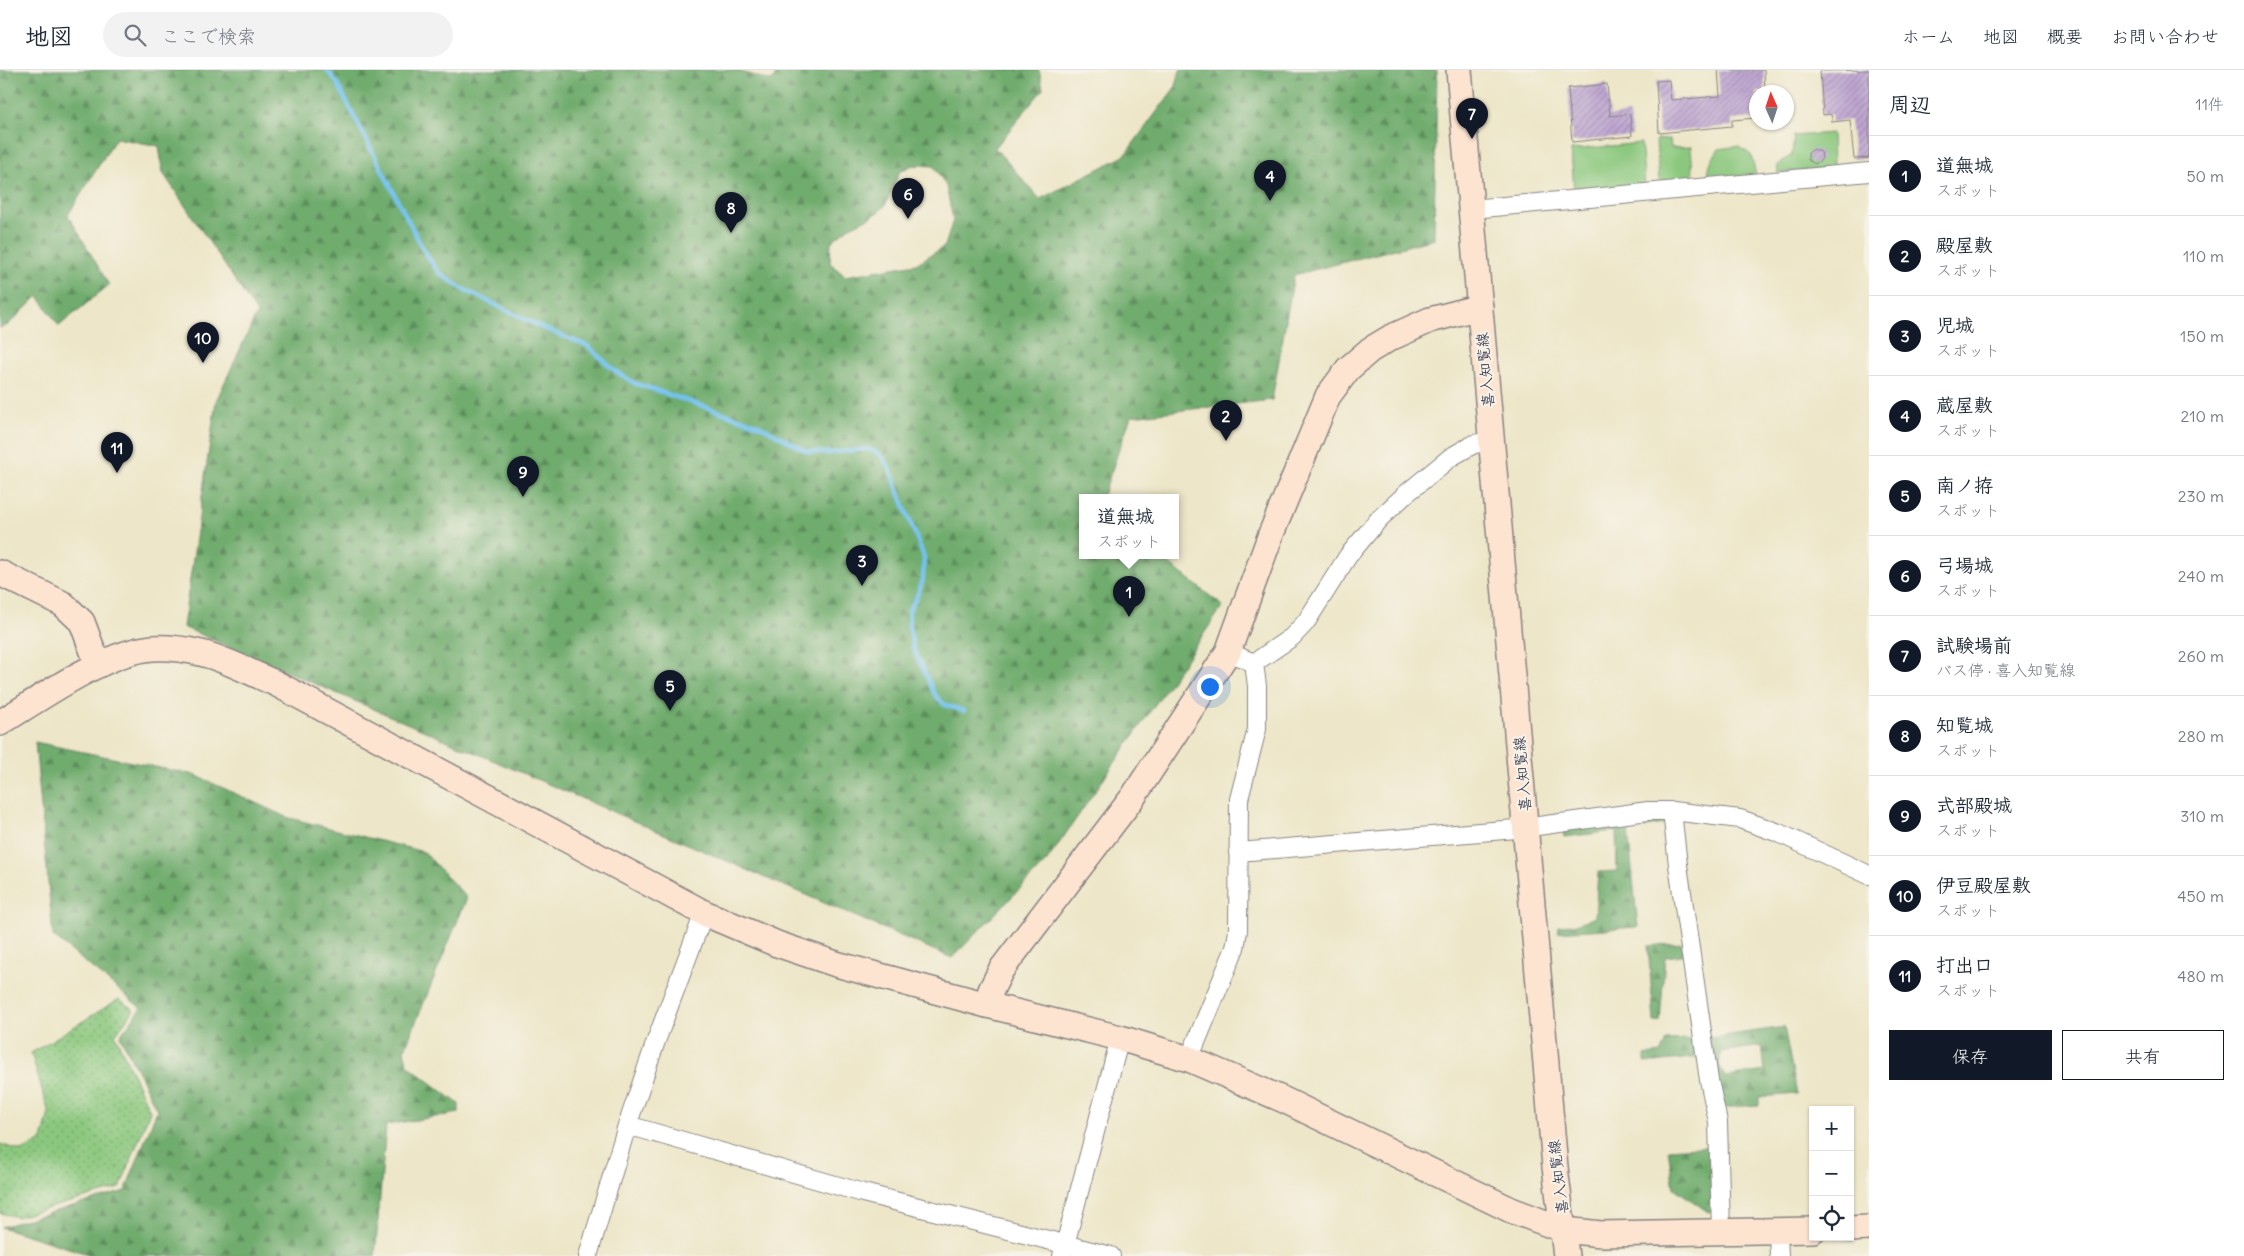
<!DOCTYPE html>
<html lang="ja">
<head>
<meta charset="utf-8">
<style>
  :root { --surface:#fff; --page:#f2f2f3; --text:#1f2937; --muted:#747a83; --line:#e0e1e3; --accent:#111827 }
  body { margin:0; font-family:Delius,"Klee One",sans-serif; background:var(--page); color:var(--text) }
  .controls { position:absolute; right:15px; bottom:15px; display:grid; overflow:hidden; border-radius:0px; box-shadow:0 1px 4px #0004 }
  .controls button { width:45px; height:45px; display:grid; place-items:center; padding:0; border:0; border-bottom:1px solid var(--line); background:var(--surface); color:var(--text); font:25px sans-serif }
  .compass { position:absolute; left:1749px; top:15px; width:45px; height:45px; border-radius:50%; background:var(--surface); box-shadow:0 1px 4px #0004; rotate:357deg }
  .you { position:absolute; left:1209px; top:616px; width:18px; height:18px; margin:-12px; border:4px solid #fff; border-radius:50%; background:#1a73e8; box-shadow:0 0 0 8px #1a73e833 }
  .badge { display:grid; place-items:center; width:32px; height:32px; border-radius:50%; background:var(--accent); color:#fff; font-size:16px; font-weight:700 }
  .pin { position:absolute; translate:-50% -41px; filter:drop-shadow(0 1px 2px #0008) }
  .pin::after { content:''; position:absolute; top:26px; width:18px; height:15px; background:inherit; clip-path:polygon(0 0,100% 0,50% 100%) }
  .popup { position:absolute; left:1079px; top:424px; width:100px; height:65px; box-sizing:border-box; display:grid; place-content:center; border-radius:0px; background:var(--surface); filter:drop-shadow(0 1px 4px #0005); font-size:16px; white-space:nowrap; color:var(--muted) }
  .popup b { font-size:19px; color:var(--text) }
  .popup::after { content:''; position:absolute; left:50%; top:100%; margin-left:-10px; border:10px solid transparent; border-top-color:var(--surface) }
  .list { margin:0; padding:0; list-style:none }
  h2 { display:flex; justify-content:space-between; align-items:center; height:65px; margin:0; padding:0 20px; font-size:21px }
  h2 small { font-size:16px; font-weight:400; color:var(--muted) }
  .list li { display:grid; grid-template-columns:32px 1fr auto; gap:15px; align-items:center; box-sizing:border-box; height:80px; padding:0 20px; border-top:1px solid var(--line) }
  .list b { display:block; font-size:19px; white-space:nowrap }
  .list p { margin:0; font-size:16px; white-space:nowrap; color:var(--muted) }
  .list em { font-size:16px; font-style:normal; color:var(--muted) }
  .actions { display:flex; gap:10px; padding:15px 20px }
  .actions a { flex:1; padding:11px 0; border:1px solid var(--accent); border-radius:0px; text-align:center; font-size:18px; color:var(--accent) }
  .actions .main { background:var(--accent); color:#fff }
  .icon { flex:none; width:28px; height:28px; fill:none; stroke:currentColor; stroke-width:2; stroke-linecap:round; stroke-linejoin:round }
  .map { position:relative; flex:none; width:1869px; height:1186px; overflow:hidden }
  header { display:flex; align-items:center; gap:30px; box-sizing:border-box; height:70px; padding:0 25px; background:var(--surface); border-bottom:1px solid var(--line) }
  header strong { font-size:24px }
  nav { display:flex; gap:28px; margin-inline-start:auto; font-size:18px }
  .search { width:350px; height:45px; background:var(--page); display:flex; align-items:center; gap:12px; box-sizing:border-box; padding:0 18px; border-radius:28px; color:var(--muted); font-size:19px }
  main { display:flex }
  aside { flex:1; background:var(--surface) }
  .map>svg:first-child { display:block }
  .grass { fill:url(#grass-dots); stroke:#56755c }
  .forest { fill:url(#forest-firs); stroke:#496754; fill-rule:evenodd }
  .garden { fill:#8bc87e; stroke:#56755c }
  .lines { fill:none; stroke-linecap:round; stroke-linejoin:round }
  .stream { stroke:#73c2ee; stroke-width:4.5 }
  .building { fill:url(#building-hatch) }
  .street-casing { stroke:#888482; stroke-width:20 }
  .secondary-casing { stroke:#888482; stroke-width:28 }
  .street { stroke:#fff; stroke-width:18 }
  .secondary { stroke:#fde4d1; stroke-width:25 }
  .labels { text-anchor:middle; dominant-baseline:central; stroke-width:4; stroke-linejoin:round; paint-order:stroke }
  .street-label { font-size:15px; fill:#22223b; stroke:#f7f3e8 }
</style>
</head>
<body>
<header>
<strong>地図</strong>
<div class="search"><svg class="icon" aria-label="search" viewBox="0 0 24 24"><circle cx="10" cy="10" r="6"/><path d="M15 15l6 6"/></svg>ここで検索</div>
<nav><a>ホーム</a><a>地図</a><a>概要</a><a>お問い合わせ</a></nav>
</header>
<main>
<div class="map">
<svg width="1869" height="1186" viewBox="0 0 1869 1186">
  <defs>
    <pattern id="grass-dots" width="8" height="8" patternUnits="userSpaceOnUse" patternTransform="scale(1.25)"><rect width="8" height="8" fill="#8bc87e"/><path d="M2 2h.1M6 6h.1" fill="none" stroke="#71a268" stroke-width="1.8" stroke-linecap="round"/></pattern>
    <pattern id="forest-firs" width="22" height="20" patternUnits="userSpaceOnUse" patternTransform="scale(1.25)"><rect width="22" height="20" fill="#70ac6d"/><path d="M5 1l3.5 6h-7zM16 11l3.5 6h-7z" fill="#5c8c5b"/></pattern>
    <pattern id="building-hatch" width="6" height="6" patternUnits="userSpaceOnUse" patternTransform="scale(1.25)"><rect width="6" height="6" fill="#bea5d1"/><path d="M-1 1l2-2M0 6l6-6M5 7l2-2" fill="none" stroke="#9a86ab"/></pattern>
  </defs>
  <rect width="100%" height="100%" fill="#f7f3e8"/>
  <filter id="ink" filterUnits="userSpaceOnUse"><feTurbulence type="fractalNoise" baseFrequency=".02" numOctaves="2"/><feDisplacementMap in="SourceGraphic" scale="10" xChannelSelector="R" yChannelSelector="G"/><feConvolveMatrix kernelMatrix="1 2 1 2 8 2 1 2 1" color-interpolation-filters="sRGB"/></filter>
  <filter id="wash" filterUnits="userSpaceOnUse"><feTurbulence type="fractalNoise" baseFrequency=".0096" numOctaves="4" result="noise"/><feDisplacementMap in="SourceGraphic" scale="20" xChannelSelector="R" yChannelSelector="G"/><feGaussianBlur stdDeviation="1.12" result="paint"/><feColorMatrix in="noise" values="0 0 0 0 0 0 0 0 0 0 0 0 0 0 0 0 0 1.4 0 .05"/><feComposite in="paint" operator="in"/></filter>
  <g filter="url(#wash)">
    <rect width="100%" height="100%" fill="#ede6c8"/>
    <!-- grass -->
    <polygon class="grass" points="119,929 134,940 115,965 150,1041 120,1118 17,1147 0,1143 0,1074 22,1081 42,1070 49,1043 31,983"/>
    <!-- forest -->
    <g class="forest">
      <path d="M 0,0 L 734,0 L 772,11 L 778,0 L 1039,0 L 1043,19 L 995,78 L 1040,129 L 1124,86 L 1176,16 L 1180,0 L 1437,0 L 1434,169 L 1294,205 L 1272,330 L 1131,346 L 1102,428 L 1083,428 L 1083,486 L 1159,486 L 1223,536 L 1047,791 L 952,888 L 183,557 L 216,331 L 257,243 L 163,103 L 159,76 L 116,68 L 68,145 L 109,215 L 59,256 L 38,226 L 8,255 L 0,258 ZM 913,95 L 934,96 L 946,116 L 953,150 L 945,176 L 916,194 L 845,206 L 830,193 L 831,172 L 848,158 L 873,146 L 885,136 L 900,101 Z"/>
      <polygon points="35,672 195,705 286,747 424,782 467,828 404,981 408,995 459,1034 459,1043 386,1055 375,1186 94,1186 1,1157 125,1121 157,1040 120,966 141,938 53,866"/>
      <polygon points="1665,749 1665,754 1628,760 1638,857 1558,862 1558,856 1573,855 1595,847 1598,802 1617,801 1616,761 1564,767 1563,761"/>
      <polygon points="1682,873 1683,885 1665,887 1660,951 1654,952 1648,876"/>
      <path d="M 1691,929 L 1710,968 L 1784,957 L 1797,1024 L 1759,1027 L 1759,1035 L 1720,1038 L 1710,986 L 1645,993 L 1645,985 L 1661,983 L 1666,970 L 1692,969 ZM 1762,976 L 1765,1001 L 1725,1007 L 1719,995 L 1721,982 Z"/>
      <polygon points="1711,1076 1714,1141 1708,1142 1674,1118 1668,1079"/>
    </g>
    <!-- garden -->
    <g class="garden">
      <polygon points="1832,63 1833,95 1831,99 1778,103 1777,95 1792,85 1794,66"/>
      <path d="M 1670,69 L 1671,78 L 1691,77 L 1693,105 C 1685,113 1669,117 1659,111 L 1656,70 Z"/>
      <polygon points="1641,73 1645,116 1574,122 1571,80"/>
      <path d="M 1739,76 L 1751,85 L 1756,105 L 1708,110 C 1708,96 1711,89 1719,79 Z"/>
    </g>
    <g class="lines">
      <!-- stream -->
      <polyline class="stream" points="327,0 337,13 423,179 438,202 461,218 545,259 588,276 614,300 634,313 759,355 806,381 828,383 868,379 880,384 889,397 924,487 923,509 917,526 909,540 909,555 913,578 935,625 945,635 964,641"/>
    </g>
    <g id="blocks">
      <!-- building -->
      <g class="building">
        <polygon points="1718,0 1764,0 1765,22 1756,22 1756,48 1732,50 1732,56 1659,63 1656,11 1669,10 1671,30 1720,26"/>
        <polygon points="1869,0 1869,88 1854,89 1850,50 1832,52 1831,44 1823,45 1820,1"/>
        <polygon points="1607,14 1610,46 1630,44 1632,66 1572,72 1568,18"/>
        <polygon points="1814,79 1821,82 1822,89 1815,94 1808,90 1808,83"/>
      </g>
    </g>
  </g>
  <g filter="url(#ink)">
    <use href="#blocks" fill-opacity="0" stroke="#888482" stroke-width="1"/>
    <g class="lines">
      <!-- street casing -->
      <g class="street-casing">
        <g id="street">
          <polyline points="1472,139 1869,102"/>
          <polyline points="1254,593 1292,567 1306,552 1348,486 1379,449 1407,423 1451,387 1474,374 1492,371"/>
          <polyline points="1672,741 1678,795 1709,1010 1718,1052 1721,1161"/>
          <polyline points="1238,782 1516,759 1648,741 1672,741 1740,749 1779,763 1869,805"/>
          <polyline points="1189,989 1235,878 1238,861 1239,729 1257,659 1257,616 1254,593 1228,582"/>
          <polyline points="626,1059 638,1058 863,1123 1111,1186"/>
          <polyline points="1778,1162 1779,1186"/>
          <polyline points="588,1186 626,1059 656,971 704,843"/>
          <polyline points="1062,1186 1120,968"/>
        </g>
      </g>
      <!-- secondary casing -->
      <g class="secondary-casing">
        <g id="secondary">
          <polyline points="1459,0 1555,1097 1566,1186"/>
          <polyline points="0,503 63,534 82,552 98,595"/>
          <path d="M 0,653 C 39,629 100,586 145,579 C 163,576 183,579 201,583 C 226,589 251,603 275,613 L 704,843 L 777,874 L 836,894 L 987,935 L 1120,968 L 1189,989 L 1284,1030 L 1511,1140 L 1564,1160 L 1601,1164 L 1813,1160"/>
          <polyline points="987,935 991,920 1001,900 1133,727 1228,582 1271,464 1328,326 1348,299 1370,280 1390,268 1430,250 1480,237"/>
          <polyline points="1850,1159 1869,1158"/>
        </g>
      </g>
      <!-- street -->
      <use href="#street" class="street"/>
      <!-- secondary -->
      <use href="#secondary" class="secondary"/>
    </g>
  </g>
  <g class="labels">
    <!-- street labels -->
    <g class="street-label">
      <text transform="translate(1485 300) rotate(-95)">喜入知覧線</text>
      <text transform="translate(1522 704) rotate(-95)">喜入知覧線</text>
      <text transform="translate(1558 1107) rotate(-97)">喜入知覧線</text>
    </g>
  </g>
</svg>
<div class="controls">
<button>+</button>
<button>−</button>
<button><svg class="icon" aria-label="locate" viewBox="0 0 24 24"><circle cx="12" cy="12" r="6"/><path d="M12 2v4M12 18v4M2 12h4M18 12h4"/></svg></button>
</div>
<svg class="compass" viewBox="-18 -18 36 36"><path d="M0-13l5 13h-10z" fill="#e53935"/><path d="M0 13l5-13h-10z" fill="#747a83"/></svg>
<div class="you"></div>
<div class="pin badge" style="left:1129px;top:547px">1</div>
<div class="popup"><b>道無城</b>スポット</div>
<div class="pin badge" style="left:1226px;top:371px">2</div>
<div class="pin badge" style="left:862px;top:516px">3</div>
<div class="pin badge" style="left:1270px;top:131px">4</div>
<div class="pin badge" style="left:670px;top:641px">5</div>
<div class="pin badge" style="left:908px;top:149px">6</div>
<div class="pin badge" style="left:1472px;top:69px">7</div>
<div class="pin badge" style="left:731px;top:163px">8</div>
<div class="pin badge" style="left:523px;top:427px">9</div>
<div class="pin badge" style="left:203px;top:293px">10</div>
<div class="pin badge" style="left:117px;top:403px">11</div>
</div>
<aside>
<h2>周辺<small>11件</small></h2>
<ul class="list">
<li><span class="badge">1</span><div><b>道無城</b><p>スポット</p></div><em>50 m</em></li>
<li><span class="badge">2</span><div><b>殿屋敷</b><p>スポット</p></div><em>110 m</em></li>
<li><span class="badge">3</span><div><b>児城</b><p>スポット</p></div><em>150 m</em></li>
<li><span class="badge">4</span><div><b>蔵屋敷</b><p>スポット</p></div><em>210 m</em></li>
<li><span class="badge">5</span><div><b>南ノ拵</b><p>スポット</p></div><em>230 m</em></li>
<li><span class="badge">6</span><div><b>弓場城</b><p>スポット</p></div><em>240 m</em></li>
<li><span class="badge">7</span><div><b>試験場前</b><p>バス停 · 喜入知覧線</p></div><em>260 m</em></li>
<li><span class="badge">8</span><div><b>知覧城</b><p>スポット</p></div><em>280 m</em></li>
<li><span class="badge">9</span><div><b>式部殿城</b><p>スポット</p></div><em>310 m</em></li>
<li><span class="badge">10</span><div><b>伊豆殿屋敷</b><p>スポット</p></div><em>450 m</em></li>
<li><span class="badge">11</span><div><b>打出口</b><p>スポット</p></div><em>480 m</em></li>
</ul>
<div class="actions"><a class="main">保存</a><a>共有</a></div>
</aside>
</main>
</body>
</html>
